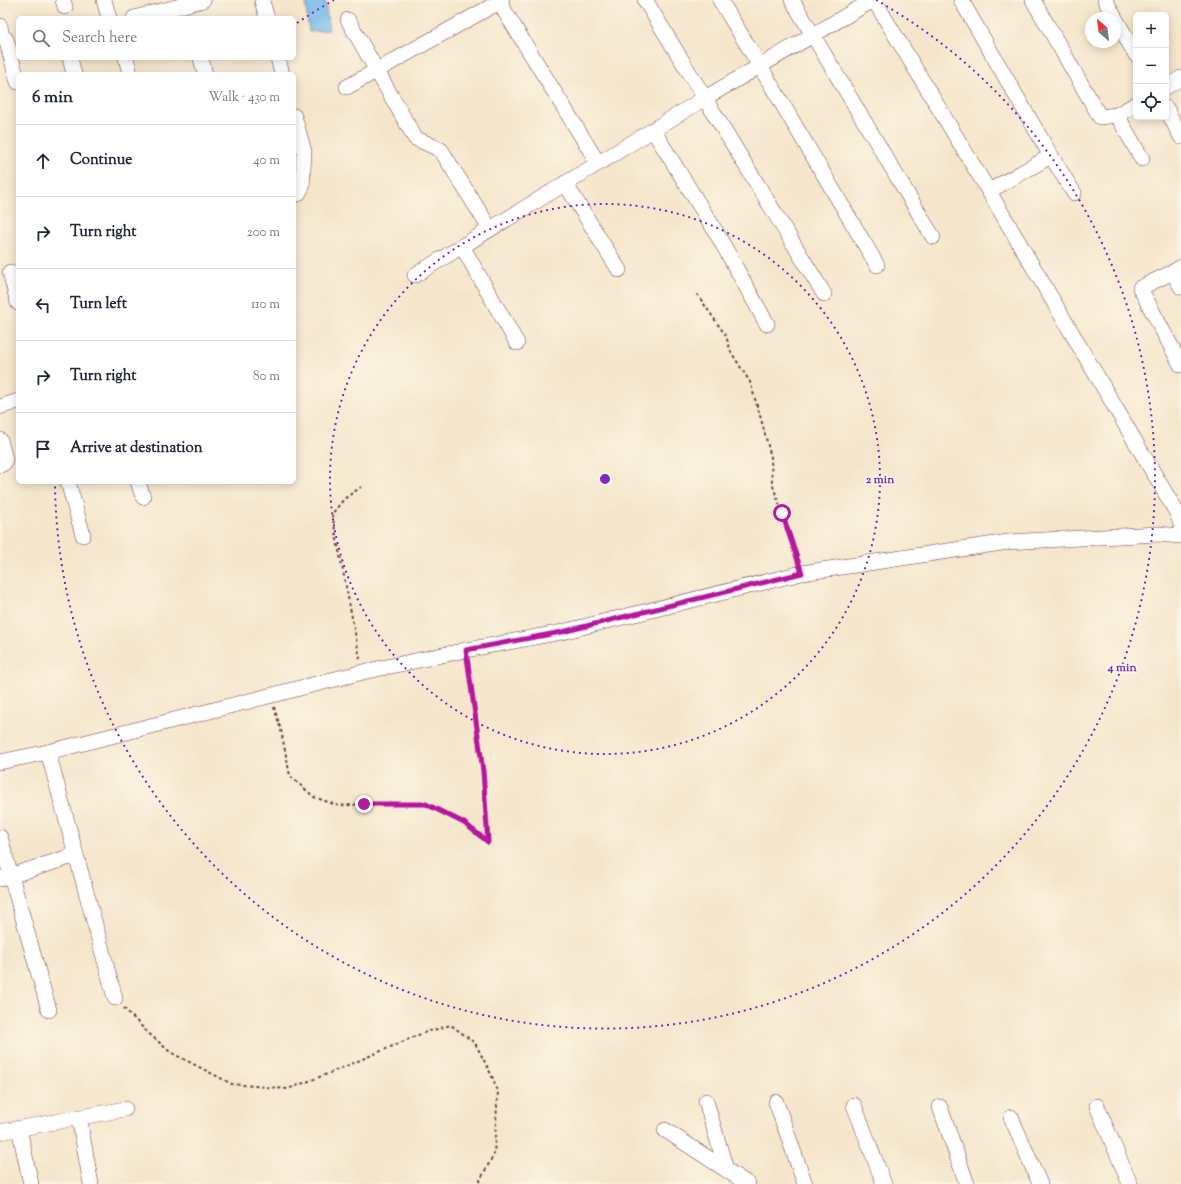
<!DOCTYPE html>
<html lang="en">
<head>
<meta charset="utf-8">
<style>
  :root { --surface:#fff; --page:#f2f2f3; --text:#1f2937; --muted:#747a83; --line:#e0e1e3 }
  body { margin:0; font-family:"Sorts Mill Goudy",serif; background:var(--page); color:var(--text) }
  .controls { position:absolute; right:12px; top:12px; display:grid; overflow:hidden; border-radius:6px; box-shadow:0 2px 10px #0003 }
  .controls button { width:36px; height:36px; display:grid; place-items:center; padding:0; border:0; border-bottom:1px solid var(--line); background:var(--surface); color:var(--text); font:20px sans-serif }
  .compass { position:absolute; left:1085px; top:12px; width:36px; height:36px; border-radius:50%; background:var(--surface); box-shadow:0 2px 10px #0003; rotate:332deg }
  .stop { position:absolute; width:12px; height:12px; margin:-9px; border:3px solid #b5179e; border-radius:50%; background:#fff }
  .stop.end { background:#b5179e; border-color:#fff; box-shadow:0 1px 4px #0008 }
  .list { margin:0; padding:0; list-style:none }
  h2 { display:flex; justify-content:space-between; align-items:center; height:52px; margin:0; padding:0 16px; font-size:17px }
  h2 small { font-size:13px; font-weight:400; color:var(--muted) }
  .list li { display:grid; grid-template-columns:26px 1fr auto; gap:12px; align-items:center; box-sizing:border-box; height:72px; padding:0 16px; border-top:1px solid var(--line) }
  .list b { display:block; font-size:15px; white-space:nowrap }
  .list em { font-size:13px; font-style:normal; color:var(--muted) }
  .icon { flex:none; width:22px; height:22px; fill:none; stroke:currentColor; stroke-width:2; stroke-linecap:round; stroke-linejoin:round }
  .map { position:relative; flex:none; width:1181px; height:1184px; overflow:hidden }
  .search { position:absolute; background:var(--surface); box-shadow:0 2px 10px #0003; left:16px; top:16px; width:280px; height:44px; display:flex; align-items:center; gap:10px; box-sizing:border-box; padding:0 14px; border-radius:6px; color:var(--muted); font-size:15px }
  .panel { position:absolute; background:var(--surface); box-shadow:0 2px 10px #0003; left:16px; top:72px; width:280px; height:412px; border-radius:6px }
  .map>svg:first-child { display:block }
  .water { fill:#75baec; stroke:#606c8c }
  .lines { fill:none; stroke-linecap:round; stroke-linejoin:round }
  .minor-casing { stroke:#643d43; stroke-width:16 }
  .path { stroke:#643d43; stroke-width:2; stroke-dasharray:3 3; stroke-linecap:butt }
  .minor { stroke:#fff; stroke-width:15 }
  .route { stroke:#b5179e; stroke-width:5 }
  .ring { fill:none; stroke:#7b2cbf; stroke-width:2; stroke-dasharray:2 4 }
  .centre { fill:#7b2cbf; stroke:#fcf5e5; stroke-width:2 }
  .ring-label { font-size:12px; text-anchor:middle; font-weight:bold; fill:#7b2cbf; stroke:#fcf5e5; stroke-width:4; stroke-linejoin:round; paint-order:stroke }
</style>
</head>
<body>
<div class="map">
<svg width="1181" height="1184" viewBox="0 0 1181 1184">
  <rect width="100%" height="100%" fill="#fcf5e5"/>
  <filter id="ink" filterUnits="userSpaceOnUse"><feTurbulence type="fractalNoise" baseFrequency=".025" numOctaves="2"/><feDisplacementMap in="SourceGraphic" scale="8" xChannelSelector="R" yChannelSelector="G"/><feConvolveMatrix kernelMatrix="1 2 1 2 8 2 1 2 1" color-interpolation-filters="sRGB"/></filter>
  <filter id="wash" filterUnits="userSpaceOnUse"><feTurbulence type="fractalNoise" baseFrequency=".012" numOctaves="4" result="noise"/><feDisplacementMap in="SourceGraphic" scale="16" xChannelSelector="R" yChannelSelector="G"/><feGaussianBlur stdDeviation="0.9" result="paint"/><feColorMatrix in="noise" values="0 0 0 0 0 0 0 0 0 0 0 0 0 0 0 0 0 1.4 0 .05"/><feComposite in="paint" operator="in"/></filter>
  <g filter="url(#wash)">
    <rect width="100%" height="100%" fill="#f5e6cb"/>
    <!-- water -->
    <polygon class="water" points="305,0 325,0 329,30 309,32"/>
  </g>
  <g filter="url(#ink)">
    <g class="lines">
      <!-- minor casing -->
      <g class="minor-casing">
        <g id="minor">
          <polyline points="63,0 65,7"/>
          <polyline points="104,0 109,18"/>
          <polyline points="502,0 499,2 598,163"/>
          <polyline points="645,0 824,294"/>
          <polyline points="720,0 760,66 877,265"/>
          <polyline points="792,0 933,237"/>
          <polyline points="874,0 994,200 1177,513 1181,525"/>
          <polyline points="961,0 1051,156 989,191"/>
          <polyline points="1033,0 1100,117 1117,115 1136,104"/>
          <polyline points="1105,0 1115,18"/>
          <polyline points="262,1 267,18"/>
          <polyline points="134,18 203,0"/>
          <polyline points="1115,18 1136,55"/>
          <polyline points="348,20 415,138 441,150 490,229"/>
          <polyline points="0,26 1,31"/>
          <polyline points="6,39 18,82"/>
          <polyline points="70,58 74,74"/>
          <polyline points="126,58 130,74"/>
          <polyline points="201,58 205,74"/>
          <polyline points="278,58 282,74"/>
          <polyline points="347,87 499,2"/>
          <polyline points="1166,87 1181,78"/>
          <polyline points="1166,108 1181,137"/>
          <polyline points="1117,115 1142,159"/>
          <polyline points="294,116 304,151 302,187 298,194 294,195"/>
          <polyline points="1051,156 1074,193"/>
          <polyline points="565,183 619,270"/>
          <polyline points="462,246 517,343"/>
          <polyline points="1181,267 1173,272 1181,287"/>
          <polyline points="10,272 18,303"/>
          <polyline points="1173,272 1140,288 1181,365"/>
          <polyline points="415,275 653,130"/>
          <polyline points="767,324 716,232 653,130 705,98 873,0"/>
          <polyline points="0,407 18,401"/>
          <polyline points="0,440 5,459 4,463 0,465"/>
          <polyline points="68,482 83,535"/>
          <polyline points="138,482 143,497"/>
          <polyline points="48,752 115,998"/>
          <polyline points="0,762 48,752 363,672 466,650 562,632 802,573 1008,542 1158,534 1181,536"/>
          <polyline points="0,837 49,1010"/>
          <polyline points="0,879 76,855"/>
          <polyline points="706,1101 726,1169"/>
          <polyline points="776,1102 805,1184"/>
          <polyline points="854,1105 884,1184"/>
          <polyline points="1097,1106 1130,1184"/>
          <polyline points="940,1107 967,1184"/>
          <polyline points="1011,1117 1040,1184"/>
          <polyline points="79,1118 91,1184"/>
          <polyline points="19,1128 31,1184"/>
          <polyline points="665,1130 748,1184"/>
          <polyline points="0,1132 125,1109"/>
        </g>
      </g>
      <!-- path -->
      <g class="path">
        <polyline points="697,294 726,336 731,352 750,382 761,419 771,457 772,483 798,560"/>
        <polyline points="360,659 332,514 344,499 361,487"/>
        <polyline points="274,707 281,730 290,776 314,797 339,806 364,804 426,804 465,823 488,842 483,771 468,663"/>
        <polyline points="124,1008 145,1030 170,1052 232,1084 288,1089 330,1073 423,1033 451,1025 475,1043 491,1074 498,1091 494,1154 478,1184"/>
      </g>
      <!-- minor -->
      <use href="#minor" class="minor"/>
    </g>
  </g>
  <g class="lines" filter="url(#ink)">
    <!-- route -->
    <polyline class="route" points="364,804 426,804 464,823 488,842 483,771 466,650 562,632 802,573 782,513"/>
  </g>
  <!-- distance rings -->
  <g class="ring">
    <circle cx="605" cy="479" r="275"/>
    <path d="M297 23A550 550 0 0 1 334 0M876 0A550 550 0 1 1 55 484"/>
  </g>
  <circle cx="605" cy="479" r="6" class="centre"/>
  <g class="ring-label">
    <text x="880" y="483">2 min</text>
    <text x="1122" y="671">4 min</text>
  </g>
</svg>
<div class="controls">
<button>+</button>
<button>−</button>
<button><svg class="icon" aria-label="locate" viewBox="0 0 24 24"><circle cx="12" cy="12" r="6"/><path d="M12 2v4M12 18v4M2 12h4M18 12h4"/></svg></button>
</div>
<svg class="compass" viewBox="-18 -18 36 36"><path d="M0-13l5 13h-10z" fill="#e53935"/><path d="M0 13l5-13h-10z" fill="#747a83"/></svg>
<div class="stop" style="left:782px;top:513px"></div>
<div class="stop end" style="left:364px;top:804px"></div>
<div class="search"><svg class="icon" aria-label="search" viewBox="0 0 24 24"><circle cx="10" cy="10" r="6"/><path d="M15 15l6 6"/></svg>Search here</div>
<section class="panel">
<h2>6 min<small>Walk · 430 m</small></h2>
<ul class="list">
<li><svg class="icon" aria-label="ahead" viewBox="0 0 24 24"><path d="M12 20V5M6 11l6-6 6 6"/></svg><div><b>Continue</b></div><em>40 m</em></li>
<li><svg class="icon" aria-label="right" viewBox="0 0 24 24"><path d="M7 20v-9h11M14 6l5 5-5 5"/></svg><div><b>Turn right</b></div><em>200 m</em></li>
<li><svg class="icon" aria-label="left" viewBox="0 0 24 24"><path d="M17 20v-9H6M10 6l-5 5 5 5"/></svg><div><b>Turn left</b></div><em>110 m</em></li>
<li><svg class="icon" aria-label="right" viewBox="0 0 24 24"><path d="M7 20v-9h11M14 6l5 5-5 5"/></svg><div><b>Turn right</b></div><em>80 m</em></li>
<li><svg class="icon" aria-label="arrive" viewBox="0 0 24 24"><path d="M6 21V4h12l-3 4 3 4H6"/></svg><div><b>Arrive at destination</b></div></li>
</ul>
</section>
</div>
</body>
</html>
